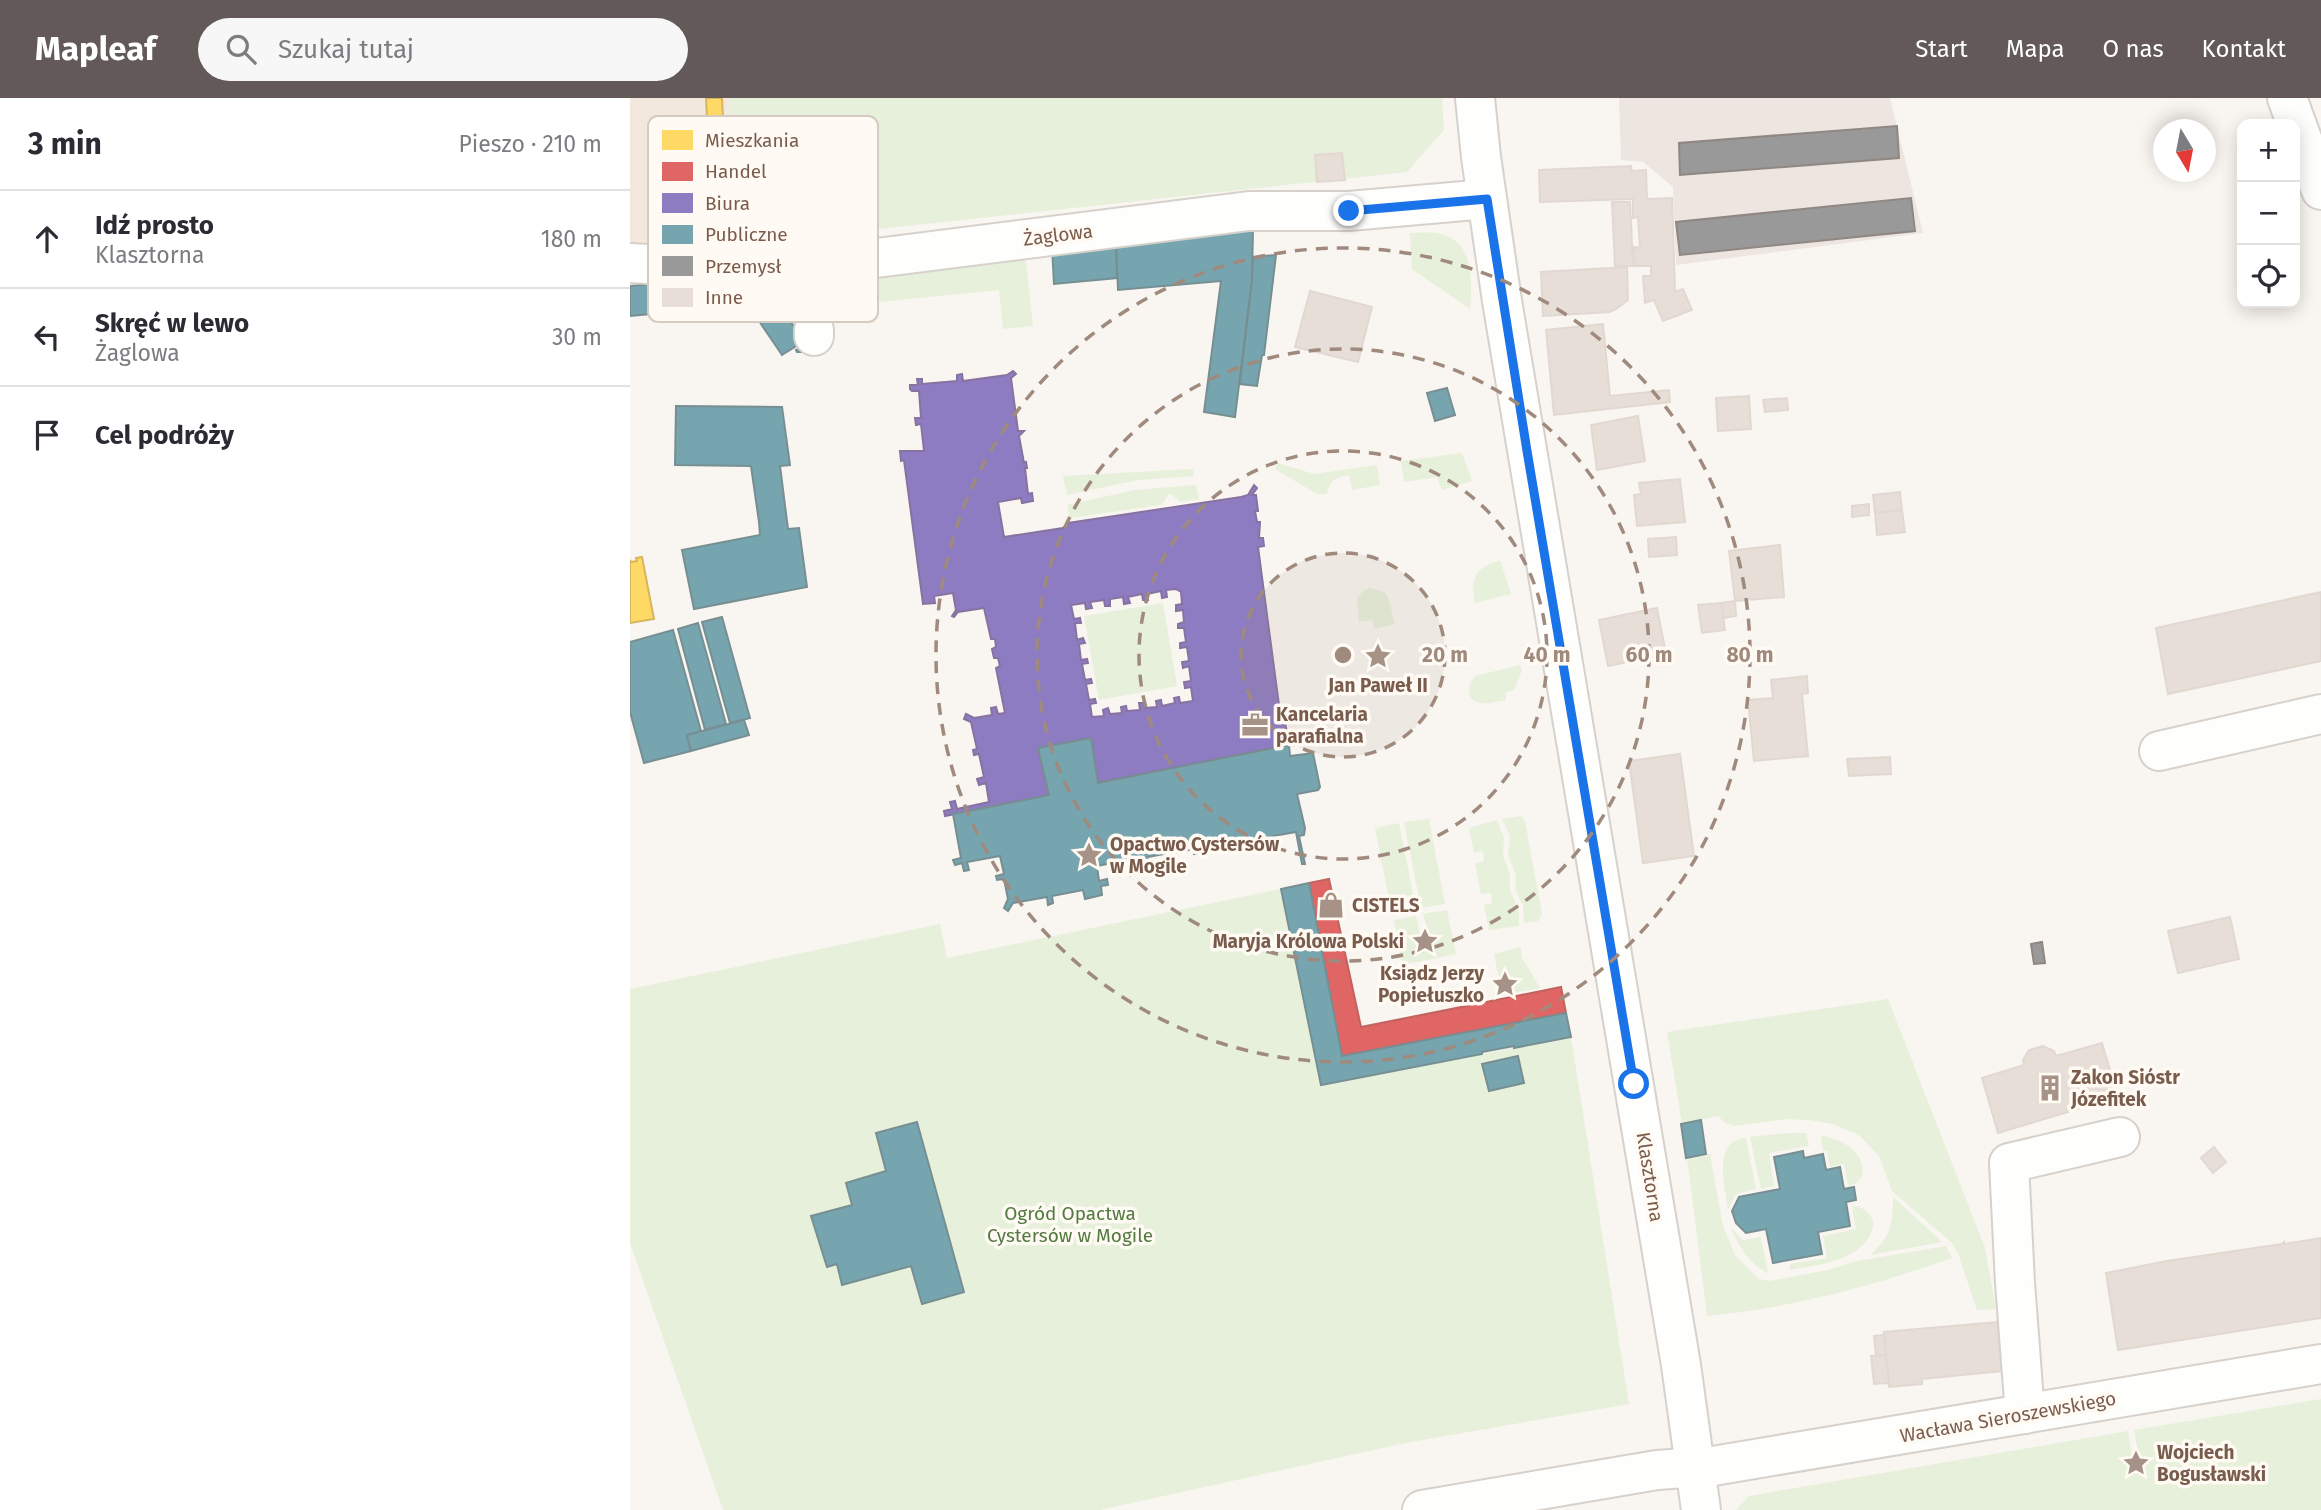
<!DOCTYPE html>
<html lang="pl">
<head>
<meta charset="utf-8">
<style>
  :root { --surface:#fff; --page:#f7f7f7; --text:#2b2b33; --muted:#7c7c81; --line:#e1e1e2; --accent:#625958 }
  body { margin:0; font-family:"Fira Sans",sans-serif; background:var(--page); color:var(--text) }
  .controls { position:absolute; right:21px; top:21px; display:grid; overflow:hidden; border-radius:14px; box-shadow:0 4px 18px #0003 }
  .controls button { width:63px; height:63px; display:grid; place-items:center; padding:0; border:0; border-bottom:2px solid var(--line); background:var(--surface); color:var(--text); font:35px sans-serif }
  .compass { position:absolute; left:1523px; top:21px; width:63px; height:63px; border-radius:50%; background:var(--surface); box-shadow:0 4px 18px #0003; rotate:170deg }
  .stop { position:absolute; width:21px; height:21px; margin:-16px; border:5px solid #1a73e8; border-radius:50%; background:#fff }
  .stop.end { background:#1a73e8; border-color:#fff; box-shadow:0 2px 7px #0008 }
  .list { margin:0; padding:0; list-style:none }
  h2 { display:flex; justify-content:space-between; align-items:center; height:91px; margin:0; padding:0 28px; font-size:30px }
  h2 small { font-size:23px; font-weight:400; color:var(--muted) }
  .list li { display:grid; grid-template-columns:46px 1fr auto; gap:21px; align-items:center; box-sizing:border-box; height:98px; padding:0 28px; border-top:2px solid var(--line) }
  .list b { display:block; font-size:26px; white-space:nowrap }
  .list p { margin:0; font-size:23px; white-space:nowrap; color:var(--muted) }
  .list em { font-size:23px; font-style:normal; color:var(--muted) }
  .icon { flex:none; width:38px; height:38px; fill:none; stroke:currentColor; stroke-width:2; stroke-linecap:round; stroke-linejoin:round }
  .map { position:relative; flex:none; width:1691px; height:1412px; overflow:hidden }
  header { display:flex; align-items:center; gap:42px; box-sizing:border-box; height:98px; padding:0 35px; background:var(--accent); color:#fff }
  header strong { font-size:33px }
  nav { display:flex; gap:38px; margin-inline-start:auto; font-size:24px }
  .search { width:490px; height:63px; background:var(--page); display:flex; align-items:center; gap:18px; box-sizing:border-box; padding:0 24px; border-radius:38px; color:var(--muted); font-size:26px }
  main { display:flex }
  aside { flex:1; background:var(--surface) }
  .map>svg:first-child { display:block }
  .residential { fill:#f2e8de }
  .industrial { fill:#ede5e0 }
  .green { fill:#e7f0db }
  .homes { fill:#ffd966; stroke:#d7b45e; stroke-width:2 }
  .shops { fill:#e06666; stroke:#c1635e; stroke-width:2 }
  .offices { fill:#8e7cc3; stroke:#8872a0; stroke-width:2; fill-rule:evenodd }
  .public { fill:#76a5af; stroke:#778f92; stroke-width:2 }
  .industry { fill:#999; stroke:#908782; stroke-width:2 }
  .building { fill:#e6ded7; stroke:#e2d8d2; stroke-width:2 }
  .lines { fill:none; stroke-linecap:round; stroke-linejoin:round }
  .minor-casing { stroke:#d7d1cb; stroke-width:42 }
  .minor { stroke:#fefefd; stroke-width:38 }
  .route { stroke:#1a73e8; stroke-width:9 }
  .ring { fill:none; stroke:#9f8a7d; stroke-width:3.5; stroke-dasharray:12 9 }
  .labels { text-anchor:middle; dominant-baseline:central; stroke-width:7; stroke-linejoin:round; paint-order:stroke }
  .street-label { font-size:19px; fill:#7a5c4d; stroke:#fffaf3 }
  .poi-label { font-size:19px; font-weight:bold; fill:#7a5c4d; stroke:#fffaf3; text-anchor:start }
  .park-label { font-size:19px; fill:#537a41; stroke:#fffaf3 }
  .key { fill:#fffaf3; stroke:#d7cbc1; stroke-width:2 }
  .key-label { font-size:19px; fill:#7a5c4d }
  .centre { fill:#9f8a7d; stroke:#fffaf3; stroke-width:3.5 }
  .ring-label { font-size:21px; text-anchor:middle; font-weight:bold; fill:#9f8a7d; stroke:#fffaf3; stroke-width:7; stroke-linejoin:round; paint-order:stroke }
</style>
</head>
<body>
<header>
<strong>Mapleaf</strong>
<div class="search"><svg class="icon" aria-label="search" viewBox="0 0 24 24"><circle cx="10" cy="10" r="6"/><path d="M15 15l6 6"/></svg>Szukaj tutaj</div>
<nav><a>Start</a><a>Mapa</a><a>O nas</a><a>Kontakt</a></nav>
</header>
<main>
<aside>
<h2>3 min<small>Pieszo · 210 m</small></h2>
<ul class="list">
<li><svg class="icon" aria-label="ahead" viewBox="0 0 24 24"><path d="M12 20V5M6 11l6-6 6 6"/></svg><div><b>Idź prosto</b><p>Klasztorna</p></div><em>180 m</em></li>
<li><svg class="icon" aria-label="left" viewBox="0 0 24 24"><path d="M17 20v-9H6M10 6l-5 5 5 5"/></svg><div><b>Skręć w lewo</b><p>Żaglowa</p></div><em>30 m</em></li>
<li><svg class="icon" aria-label="arrive" viewBox="0 0 24 24"><path d="M6 21V4h12l-3 4 3 4H6"/></svg><div><b>Cel podróży</b></div></li>
</ul>
</aside>
<div class="map">
<svg width="1691" height="1412" viewBox="0 0 1691 1412">
  <rect width="100%" height="100%" fill="#f9f5f0"/>
  <!-- residential -->
  <polygon class="residential" points="0,0 99,0 111,146 109,157 0,147"/>
  <!-- industrial -->
  <polygon class="industrial" points="989,0 1260,0 1293,135 1046,167 1043,89 1013,64 991,62"/>
  <!-- green -->
  <g class="green">
    <polygon points="99,0 812,0 814,32 777,74 111,146"/>
    <path d="M 780,135 C 791,135 803,133 814,137 C 844,146 842,186 840,211 L 782,171 Z"/>
    <polygon points="395,152 403,228 373,231 369,192 248,204 243,209 225,198 209,226 196,223 201,209 218,184 232,186 276,162"/>
    <polygon points="832,355 842,383 812,392 807,379 774,384 771,363"/>
    <path d="M 648,365 L 684,376 L 747,367 L 750,387 L 722,392 L 719,377 C 706,380 700,381 697,396 L 687,396 L 645,371 Z"/>
    <polygon points="563,371 564,378 508,382 437,397 433,378"/>
    <polygon points="566,387 569,401 551,404 540,395 531,407 440,420 437,407 505,392"/>
    <path d="M 870,462 L 881,496 L 845,505 C 840,478 845,471 870,462 Z"/>
    <polygon points="739,490 754,494 758,499 765,526 744,531 742,522 729,524 727,501 732,494"/>
    <polygon points="533,505 547,588 469,602 454,518"/>
    <path d="M 890,567 L 892,572 L 884,592 L 876,594 L 876,602 C 864,604 843,611 839,595 C 838,588 841,583 845,578 Z"/>
    <polygon points="891,718 895,723 912,816 908,823 894,825 893,807 885,791 886,777 878,756 880,738 872,721"/>
    <polygon points="799,721 815,806 791,810 774,724"/>
    <polygon points="867,722 874,740 873,758 880,776 880,792 889,814 889,828 859,832 854,807 862,805 861,795 851,796 845,766 854,763 853,753 844,755 839,730"/>
    <polygon points="769,725 786,811 762,816 745,730"/>
    <polygon points="651,791 691,987 941,939 999,1306 775,1345 470,1412 93,1412 0,1145 0,891 310,826 317,860"/>
    <polygon points="817,812 826,856 772,867 764,822 786,818 790,836 788,837 790,849 802,848 793,816"/>
    <polygon points="891,849 892,860 910,890 872,897 864,856"/>
    <polygon points="1258,901 1355,1150 1366,1211 1347,1212 1329,1158 1322,1145 1262,1093 1249,1058 1229,1037 1203,1026 1179,1022 1157,1021 1104,1028 1093,1024 1089,1018 1052,1026 1037,934"/>
    <polygon points="1157,1035 1176,1035 1179,1048 1139,1055 1144,1088 1131,1091 1120,1039"/>
    <path d="M 1191,1037 C 1202,1040 1212,1043 1221,1050 C 1235,1061 1239,1084 1218,1088 L 1214,1066 L 1200,1069 L 1197,1053 L 1193,1053 Z"/>
    <path d="M 1116,1040 L 1126,1091 L 1106,1096 L 1098,1111 C 1095,1087 1082,1042 1116,1040 Z"/>
    <path d="M 1080,1056 L 1093,1128 L 1105,1157 L 1129,1181 L 1140,1183 L 1198,1172 L 1227,1163 L 1316,1148 L 1322,1160 C 1242,1188 1162,1210 1077,1218 L 1057,1060 Z"/>
    <path d="M 1263,1099 L 1312,1144 L 1240,1157 C 1261,1138 1263,1127 1263,1099 Z"/>
    <path d="M 1228,1108 C 1236,1112 1244,1118 1243,1128 C 1237,1162 1188,1167 1160,1172 L 1160,1166 L 1197,1160 L 1193,1138 L 1226,1131 L 1222,1109 Z"/>
    <path d="M 1101,1130 L 1113,1142 L 1131,1139 L 1138,1175 C 1119,1166 1109,1149 1101,1130 Z"/>
    <polygon points="1691,1301 1691,1412 1106,1412 1119,1398 1498,1333 1504,1369 1510,1368 1504,1332"/>
  </g>
  <!-- homes -->
  <g class="homes">
    <polygon points="76,0 92,0 93,20 77,20"/>
    <polygon points="12,459 24,521 0,525 0,462 1,464 7,463 6,460"/>
  </g>
  <!-- shops -->
  <polygon class="shops" points="699,781 731,929 931,889 936,915 712,958 679,785"/>
  <!-- offices -->
  <path class="offices" d="M 383,273 L 386,276 L 381,280 L 388,333 L 394,333 L 389,338 L 394,365 L 396,364 L 397,370 L 395,370 L 398,396 L 402,395 L 403,403 L 392,405 L 391,400 L 368,404 L 374,439 L 433,430 L 438,425 L 611,399 L 618,397 L 624,387 L 627,390 L 622,397 L 626,397 L 628,413 L 625,413 L 627,424 L 630,424 L 629,440 L 633,440 L 634,448 L 628,449 L 651,622 L 655,624 L 659,647 L 468,685 L 461,640 L 408,650 L 419,697 L 315,718 L 314,713 L 322,711 L 320,704 L 325,703 L 327,711 L 359,704 L 356,685 L 349,687 L 347,681 L 354,679 L 349,656 L 344,657 L 343,652 L 347,651 L 341,624 L 334,621 L 336,616 L 344,620 L 362,617 L 361,610 L 366,609 L 368,616 L 375,615 L 366,570 L 370,568 L 368,560 L 364,560 L 362,551 L 366,549 L 365,541 L 361,541 L 354,510 L 328,514 L 324,519 L 322,518 L 326,512 L 323,495 L 304,498 L 305,505 L 293,506 L 274,362 L 271,363 L 270,353 L 294,353 L 291,326 L 286,327 L 285,320 L 291,320 L 289,293 L 282,293 L 280,291 L 280,287 L 288,287 L 287,281 L 292,281 L 292,286 L 327,283 L 327,277 L 332,276 L 333,283 L 377,277 ZM 546,491 L 551,494 L 552,506 L 546,507 L 546,513 L 553,512 L 554,524 L 548,526 L 548,530 L 554,530 L 556,544 L 550,545 L 550,550 L 557,549 L 559,563 L 552,564 L 553,570 L 559,568 L 561,583 L 554,584 L 555,590 L 561,589 L 563,603 L 550,605 L 549,599 L 544,600 L 545,605 L 532,608 L 531,602 L 526,603 L 527,609 L 515,610 L 514,605 L 509,605 L 510,612 L 497,613 L 496,608 L 491,609 L 492,615 L 480,616 L 478,610 L 473,612 L 474,618 L 462,619 L 460,606 L 466,605 L 465,601 L 459,602 L 456,586 L 462,585 L 461,581 L 455,582 L 452,566 L 458,565 L 457,561 L 451,562 L 449,546 L 455,545 L 453,540 L 447,542 L 445,525 L 451,525 L 450,520 L 444,521 L 441,507 L 455,505 L 456,511 L 462,510 L 460,504 L 474,502 L 475,508 L 480,508 L 480,501 L 493,499 L 494,506 L 500,505 L 498,499 L 512,496 L 513,502 L 518,502 L 517,496 L 531,493 L 532,500 L 537,499 L 536,492 Z"/>
  <!-- public -->
  <g class="public">
    <polygon points="623,130 622,182 605,319 574,314 591,183 488,192 486,143"/>
    <polygon points="486,143 487,180 424,186 422,149"/>
    <polygon points="646,157 634,257 632,257 627,288 610,286 622,182 623,159"/>
    <polygon points="84,180 138,191 167,233 171,254 167,254 166,252 170,251 168,247 152,257 127,220 85,210 0,218 0,188"/>
    <polygon points="817,290 825,317 805,323 797,295"/>
    <polygon points="46,308 152,309 160,367 150,368 158,431 169,430 177,489 64,511 52,452 130,437 129,424 121,368 45,367"/>
    <polygon points="92,519 120,620 100,625 72,524"/>
    <polygon points="68,525 96,626 75,632 48,531"/>
    <polygon points="43,532 71,633 57,637 61,653 14,665 0,614 0,544"/>
    <polygon points="114,622 119,637 61,653 57,637"/>
    <polygon points="461,640 468,685 659,647 660,658 683,655 690,689 688,692 667,696 675,730 674,737 669,738 675,766 672,766 666,734 643,738 644,742 638,743 638,739 619,741 620,746 615,747 615,742 594,746 595,750 590,751 589,747 569,750 569,755 564,756 564,751 544,755 545,759 540,760 539,755 518,759 518,764 514,764 513,760 492,764 493,768 488,768 487,764 467,768 469,783 477,781 478,787 471,788 472,797 455,801 453,792 422,798 423,805 418,807 417,799 383,805 378,813 374,810 378,801 374,781 367,782 366,778 374,776 370,758 337,764 339,772 334,773 332,765 325,767 323,762 331,760 323,716 419,697 408,650"/>
    <polygon points="679,785 712,958 936,915 941,939 884,950 884,948 852,954 852,956 691,987 651,791"/>
    <polygon points="888,958 894,985 859,993 852,966"/>
    <polygon points="1071,1022 1076,1056 1056,1060 1051,1026"/>
    <polygon points="287,1024 334,1194 292,1206 281,1168 212,1187 207,1166 197,1169 181,1118 222,1107 216,1085 256,1073 246,1035"/>
    <polygon points="1173,1053 1174,1060 1193,1056 1196,1072 1210,1069 1214,1091 1224,1089 1226,1102 1216,1104 1220,1128 1188,1134 1192,1156 1143,1165 1136,1131 1116,1135 1106,1125 1102,1113 1109,1099 1150,1091 1144,1059"/>
  </g>
  <!-- industry -->
  <g class="industry">
    <polygon points="1267,28 1269,60 1050,77 1049,45"/>
    <polygon points="1281,100 1285,133 1050,157 1046,124"/>
    <polygon points="1412,844 1415,865 1404,866 1401,846"/>
  </g>
  <!-- building -->
  <g class="building">
    <polygon points="712,55 715,82 687,84 685,57"/>
    <polygon points="1001,68 1002,73 1016,72 1017,101 1042,100 1045,194 1053,191 1062,212 1033,223 1024,202 1015,205 1013,178 1021,178 1021,168 1005,168 1004,149 1010,150 1008,119 1003,120 1003,101 910,104 909,72"/>
    <polygon points="982,104 1000,104 1003,168 985,168"/>
    <polygon points="997,169 998,202 986,211 980,214 913,218 911,174"/>
    <polygon points="680,193 742,209 728,264 665,249"/>
    <polygon points="973,226 980,298 1039,292 1040,304 924,317 916,232"/>
    <polygon points="1119,298 1121,331 1088,333 1086,300"/>
    <polygon points="1157,300 1158,312 1135,314 1133,302"/>
    <polygon points="1008,318 1015,363 967,372 961,327"/>
    <polygon points="1050,381 1055,424 1007,428 1004,397 1011,396 1009,385"/>
    <polygon points="1270,394 1272,412 1245,415 1243,397"/>
    <polygon points="1239,406 1239,417 1222,419 1222,408"/>
    <polygon points="1272,412 1275,434 1247,437 1245,415"/>
    <polygon points="1046,439 1047,457 1019,459 1018,441"/>
    <polygon points="1150,447 1154,499 1105,503 1099,453"/>
    <polygon points="1691,494 1691,563 1538,596 1526,530"/>
    <polygon points="1105,503 1106,518 1093,520 1091,505"/>
    <polygon points="1091,505 1095,532 1072,535 1068,507"/>
    <polygon points="1027,510 1036,556 978,568 969,522"/>
    <polygon points="1177,578 1178,595 1172,596 1178,658 1124,663 1118,602 1143,600 1141,582"/>
    <polygon points="1050,656 1064,758 1013,765 999,663"/>
    <polygon points="1260,659 1261,676 1219,678 1217,661"/>
    <polygon points="1600,819 1609,861 1548,875 1538,833"/>
    <polygon points="1472,945 1488,999 1368,1035 1352,980 1394,967 1393,962 1399,952 1413,948 1424,953 1426,958"/>
    <polygon points="1584,1049 1596,1064 1583,1075 1571,1060"/>
    <polygon points="1691,1140 1691,1220 1488,1252 1476,1175 1537,1163 1652,1146 1654,1144 1654,1146"/>
    <polygon points="1367,1224 1372,1273 1292,1281 1292,1286 1259,1289 1254,1234"/>
    <polygon points="1254,1237 1256,1257 1246,1258 1244,1238"/>
    <polygon points="1256,1257 1259,1285 1244,1286 1241,1258"/>
  </g>
  <g class="lines">
    <!-- minor casing -->
    <g class="minor-casing">
      <g id="minor">
        <polyline points="845,0 851,59 872,203 1051,1267 1071,1412"/>
        <polyline points="1657,0 1691,92"/>
        <polyline points="0,165 86,170 183,168 619,113 719,113 857,101"/>
        <polyline points="184,232 184,238"/>
        <polyline points="1529,653 1691,616"/>
        <polyline points="1395,1316 1385,1185 1379,1065 1490,1039"/>
        <polyline points="792,1412 1027,1372 1083,1368 1691,1266"/>
      </g>
    </g>
    <!-- minor -->
    <use href="#minor" class="minor"/>
  </g>
  <g class="lines">
    <!-- route -->
    <polyline class="route" points="719,113 857,101 897,353 1004,986"/>
  </g>
  <!-- distance rings -->
  <circle cx="713" cy="557" r="102" fill="#9f8a7d" fill-opacity=".12"/>
  <g class="ring">
    <circle cx="713" cy="557" r="102"/>
    <circle cx="713" cy="557" r="204"/>
    <circle cx="713" cy="557" r="306"/>
    <circle cx="713" cy="557" r="407"/>
  </g>
  <!-- icons -->
  <defs>
    <g id="sight-bare" transform="scale(2.1)"><path d="M0-6L1.8-2.2L6-1.7L2.9 1.2L3.7 5.4L0 3.3L-3.7 5.4L-2.9 1.2L-6-1.7L-1.8-2.2Z" fill="#a69286" stroke="#fffaf3" stroke-width="2.5" paint-order="stroke"/></g>
    <g id="office-bare" transform="scale(2.1)"><path d="M-6-3h4V-5.5h4V-3h4V5H-6ZM-1-4.5V-3h2v-1.5ZM-6 0V1H6V0Z" fill="#a69286" stroke="#fffaf3" stroke-width="2.5" paint-order="stroke"/></g>
    <g id="shop-bare" transform="scale(2.1)"><path d="M-5-2.5h2.3a2.7 3.5 0 0 1 5.4 0H5L5.5 6h-11ZM-1.5-2.5h3a1.5 2.3 0 0 0-3 0Z" fill="#a69286" stroke="#fffaf3" stroke-width="2.5" paint-order="stroke"/></g>
    <g id="building-bare" transform="scale(2.1)"><path d="M-4-6H4V6H1V3H-1V6H-4ZM-2.5-4.3h1.7v1.8h-1.7ZM.8-4.3h1.7v1.8H.8ZM-2.5-1h1.7V.8h-1.7ZM.8-1h1.7V.8H.8Z" fill="#a69286" stroke="#fffaf3" stroke-width="2.5" paint-order="stroke"/></g>
  </defs>
  <g fill-rule="evenodd">
    <use href="#sight-bare" x="748" y="558"/>
    <use href="#office-bare" x="625" y="627"/>
    <use href="#sight-bare" x="459" y="757"/>
    <use href="#shop-bare" x="701" y="807"/>
    <use href="#sight-bare" x="795" y="843"/>
    <use href="#sight-bare" x="875" y="886"/>
    <use href="#building-bare" x="1420" y="990"/>
    <use href="#sight-bare" x="1506" y="1365"/>
  </g>
  <g class="labels">
    <!-- street labels -->
    <g class="street-label">
      <text transform="translate(428 137) rotate(-7)">Żaglowa</text>
      <text transform="translate(1020 1079) rotate(81)">Klasztorna</text>
      <text transform="translate(1378 1319) rotate(-10)">Wacława Sieroszewskiego</text>
    </g>
    <!-- poi labels -->
    <g class="poi-label">
      <text x="748" y="587" text-anchor="middle">Jan Paweł II</text>
      <text x="646" y="616">Kancelaria<tspan x="646" dy="22">parafialna</tspan></text>
      <text x="480" y="746">Opactwo Cystersów<tspan x="480" dy="22">w Mogile</tspan></text>
      <text x="722" y="807">CISTELS</text>
      <text x="774" y="843" text-anchor="end">Maryja Królowa Polski</text>
      <text x="854" y="875" text-anchor="end">Ksiądz Jerzy<tspan x="854" dy="22">Popiełuszko</tspan></text>
      <text x="1441" y="979">Zakon Sióstr<tspan x="1441" dy="22">Józefitek</tspan></text>
      <text x="1527" y="1354">Wojciech<tspan x="1527" dy="22">Bogusławski</tspan></text>
    </g>
    <!-- park labels -->
    <g class="park-label">
      <text x="440" y="1115">Ogród Opactwa<tspan x="440" dy="22">Cystersów w Mogile</tspan></text>
    </g>
  </g>
  <!-- legend -->
  <rect x="18" y="18" width="230" height="206" rx="10" class="key"/>
  <rect x="32" y="32" width="31" height="20" fill="#ffd966"/>
  <rect x="32" y="64" width="31" height="19" fill="#e06666"/>
  <rect x="32" y="95" width="31" height="20" fill="#8e7cc3"/>
  <rect x="32" y="127" width="31" height="19" fill="#76a5af"/>
  <rect x="32" y="158" width="31" height="20" fill="#999"/>
  <rect x="32" y="190" width="31" height="19" fill="#e6ded7"/>
  <g class="key-label">
    <text x="75" y="49">Mieszkania</text>
    <text x="75" y="80">Handel</text>
    <text x="75" y="112">Biura</text>
    <text x="75" y="143">Publiczne</text>
    <text x="75" y="175">Przemysł</text>
    <text x="75" y="206">Inne</text>
  </g>
  <circle cx="713" cy="557" r="10" class="centre"/>
  <g class="ring-label">
    <text x="815" y="564">20 m</text>
    <text x="917" y="564">40 m</text>
    <text x="1019" y="564">60 m</text>
    <text x="1120" y="564">80 m</text>
  </g>
</svg>
<div class="controls">
<button>+</button>
<button>−</button>
<button><svg class="icon" aria-label="locate" viewBox="0 0 24 24"><circle cx="12" cy="12" r="6"/><path d="M12 2v4M12 18v4M2 12h4M18 12h4"/></svg></button>
</div>
<svg class="compass" viewBox="-18 -18 36 36"><path d="M0-13l5 13h-10z" fill="#e53935"/><path d="M0 13l5-13h-10z" fill="#7c7c81"/></svg>
<div class="stop" style="left:1004px;top:986px"></div>
<div class="stop end" style="left:719px;top:113px"></div>
</div>
</main>
</body>
</html>
